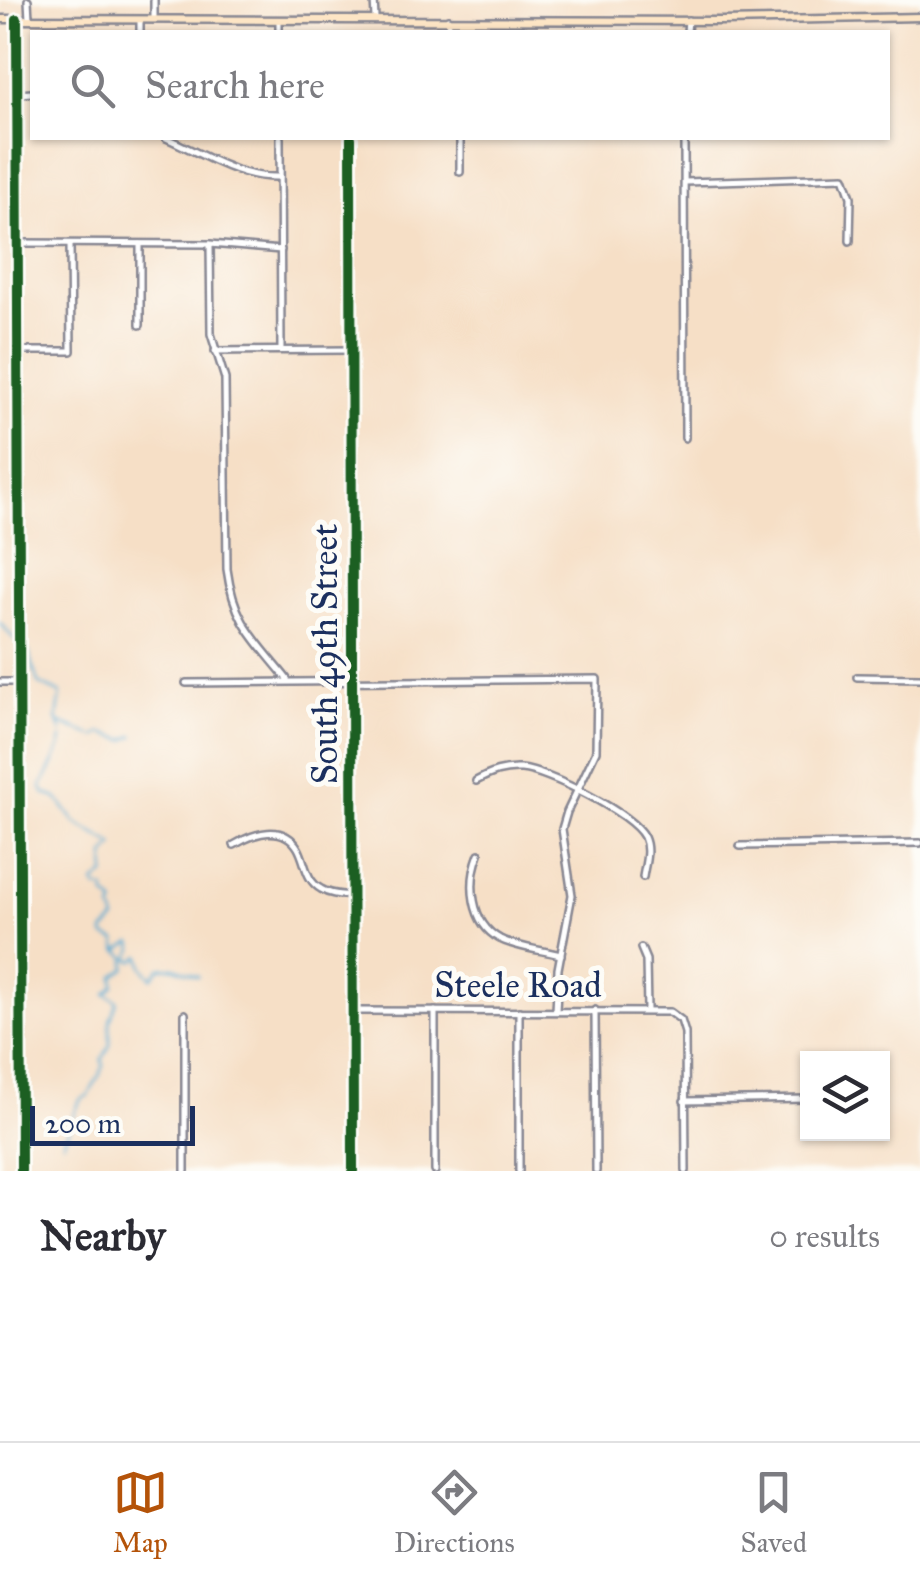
<!DOCTYPE html>
<html lang="en">
<head>
<meta charset="utf-8">
<style>
  :root { --surface:#fff; --page:#f2f2f3; --text:#2b2b33; --muted:#7c7c81; --line:#e1e1e2; --accent:#b45309 }
  body { margin:0; font-family:"IM FELL Great Primer",serif; background:var(--page); color:var(--text) }
  .controls { position:absolute; right:30px; bottom:30px; display:grid; overflow:hidden; border-radius:0px; box-shadow:0 2px 8px #0004 }
  .controls button { width:90px; height:90px; display:grid; place-items:center; padding:0; border:0; border-bottom:2px solid var(--line); background:var(--surface); color:var(--text); font:50px sans-serif }
  .scale { position:absolute; left:30px; bottom:25px; width:165px; box-sizing:border-box; padding-left:10px; border:5px solid #1b2f5e; border-top:0; font-size:28px; line-height:35px; white-space:nowrap; color:#1b2f5e; -webkit-text-stroke:8px #fdfcf7; paint-order:stroke }
  .list { margin:0; padding:0; list-style:none }
  h2 { display:flex; justify-content:space-between; align-items:center; height:130px; margin:0; padding:0 40px; font-size:42px }
  h2 small { font-size:32px; font-weight:400; color:var(--muted) }
  .icon { flex:none; width:55px; height:55px; fill:none; stroke:currentColor; stroke-width:2; stroke-linecap:round; stroke-linejoin:round }
  .map { position:relative; flex:none; width:920px; height:1171px; overflow:hidden }
  .search { position:absolute; background:var(--surface); box-shadow:0 2px 8px #0004; left:30px; right:30px; top:30px; height:110px; display:flex; align-items:center; gap:25px; box-sizing:border-box; padding:0 35px; border-radius:0px; color:var(--muted); font-size:38px }
  .sheet { height:270px; background:var(--surface) }
  nav { display:flex; justify-content:space-around; align-items:center; box-sizing:border-box; height:140px; border-top:2px solid var(--line); background:var(--surface); font-size:28px; color:var(--muted) }
  nav a { display:grid; justify-items:center; gap:5px }
  nav .on { color:var(--accent) }
  .map>svg:first-child { display:block }
  .lines { fill:none; stroke-linecap:round; stroke-linejoin:round }
  .stream { stroke:#56aad1; stroke-width:2.5 }
  .minor-casing { stroke:#888792; stroke-width:10 }
  .tertiary-casing { stroke:#888792; stroke-width:11 }
  .secondary-casing { stroke:#888792; stroke-width:11 }
  .minor { stroke:#fff; stroke-width:5 }
  .tertiary { stroke:#fff; stroke-width:6 }
  .secondary { stroke:#fde5c5; stroke-width:6 }
  .cycleway-casing { stroke:#fdfcf7; stroke-width:16 }
  .cycleway { stroke:#1b5e20; stroke-width:10 }
  .labels { text-anchor:middle; dominant-baseline:central; stroke-width:10; stroke-linejoin:round; paint-order:stroke }
  .street-label { font-size:35px; fill:#1b2f5e; stroke:#fdfcf7 }
</style>
</head>
<body>
<div class="map">
<svg width="920" height="1171" viewBox="0 0 920 1171">
  <rect width="100%" height="100%" fill="#fdfcf7"/>
  <filter id="ink" filterUnits="userSpaceOnUse"><feTurbulence type="fractalNoise" baseFrequency=".01" numOctaves="2"/><feDisplacementMap in="SourceGraphic" scale="20" xChannelSelector="R" yChannelSelector="G"/><feConvolveMatrix kernelMatrix="1 2 1 2 8 2 1 2 1" color-interpolation-filters="sRGB"/></filter>
  <filter id="wash" filterUnits="userSpaceOnUse"><feTurbulence type="fractalNoise" baseFrequency=".0048" numOctaves="4" result="noise"/><feDisplacementMap in="SourceGraphic" scale="40" xChannelSelector="R" yChannelSelector="G"/><feGaussianBlur stdDeviation="2.25" result="paint"/><feColorMatrix in="noise" values="0 0 0 0 0 0 0 0 0 0 0 0 0 0 0 0 0 1.4 0 .05"/><feComposite in="paint" operator="in"/></filter>
  <g filter="url(#wash)">
    <rect width="100%" height="100%" fill="#f6dfc6"/>
    <g class="lines">
      <!-- stream -->
      <g class="stream">
        <polyline points="0,623 16,641"/>
        <polyline points="28,651 38,683 61,694 57,718 62,733"/>
        <polyline points="60,723 91,735"/>
        <polyline points="95,737 102,733 125,740 134,736"/>
        <path d="M 62,738 C 62,746 47,779 41,786 L 45,794 L 57,798 L 76,823 L 114,845 L 105,855 L 106,874 L 95,883 L 96,887 L 106,890 L 105,895 L 115,904 L 112,909 L 116,920 L 104,932 L 104,936 L 116,941 L 118,951 L 132,942 L 134,949 L 129,959 L 134,961 L 141,956 L 143,967 L 152,978 L 160,968 L 174,967 L 198,976"/>
        <polyline points="63,1143 80,1100 89,1095 104,1066 102,1060 110,1045 110,1021 117,1001 106,994 114,986 114,976 126,968 126,957 117,950"/>
      </g>
    </g>
  </g>
  <g filter="url(#ink)">
    <g class="lines">
      <!-- minor casing -->
      <g class="minor-casing">
        <g id="minor">
          <polyline points="28,0 29,19"/>
          <polyline points="154,0 154,19"/>
          <polyline points="374,0 375,18"/>
          <polyline points="17,19 21,1171"/>
          <polyline points="448,19 450,32"/>
          <polyline points="140,20 140,32"/>
          <polyline points="279,20 279,32"/>
          <polyline points="687,32 688,20"/>
          <polyline points="17,94 32,93"/>
          <path d="M 166,138 C 203,154 239,179 280,177"/>
          <polyline points="280,138 281,350"/>
          <polyline points="460,138 460,172"/>
          <polyline points="684,138 685,438"/>
          <polyline points="685,182 844,177 851,197 850,241"/>
          <polyline points="19,243 210,244 281,250"/>
          <polyline points="140,244 140,325"/>
          <path d="M 210,244 L 211,334 L 225,379 L 227,569 C 234,623 255,639 287,679"/>
          <polyline points="20,351 71,351 70,244"/>
          <polyline points="215,351 351,350"/>
          <polyline points="857,677 920,678"/>
          <polyline points="0,682 21,682"/>
          <polyline points="186,683 597,679 596,751 567,812 562,829 572,895 558,969 556,1011"/>
          <path d="M 476,781 C 491,773 503,768 521,769 C 547,771 632,813 644,837 C 650,850 645,864 643,877"/>
          <path d="M 234,845 C 254,833 283,823 298,848 C 306,862 305,880 321,889 C 330,895 342,895 352,896"/>
          <polyline points="740,846 920,843"/>
          <path d="M 479,854 C 468,882 470,923 500,939 C 518,948 542,950 561,955"/>
          <polyline points="641,948 646,960 647,1010"/>
          <polyline points="595,1010 596,1171"/>
          <polyline points="352,1011 670,1012 681,1020 685,1033 686,1171"/>
          <polyline points="435,1011 435,1171"/>
          <polyline points="185,1014 185,1171"/>
          <polyline points="684,1101 808,1099"/>
          <polyline points="519,1171 519,1011"/>
        </g>
      </g>
      <!-- tertiary casing -->
      <g class="tertiary-casing">
        <polyline id="tertiary" points="351,138 353,1171"/>
      </g>
      <!-- secondary casing -->
      <g class="secondary-casing">
        <polyline id="secondary" points="0,19 723,21 920,17"/>
      </g>
      <!-- minor -->
      <use href="#minor" class="minor"/>
      <!-- tertiary -->
      <use href="#tertiary" class="tertiary"/>
      <!-- secondary -->
      <use href="#secondary" class="secondary"/>
      <!-- cycleway casing -->
      <g class="cycleway-casing">
        <g id="cycleway">
          <polyline points="17,19 21,1171"/>
          <polyline points="351,138 353,1171"/>
        </g>
      </g>
      <!-- cycleway -->
      <use href="#cycleway" class="cycleway"/>
    </g>
  </g>
  <g class="labels">
    <!-- street labels -->
    <g class="street-label">
      <text transform="translate(325 654) rotate(-90)">South 49th Street</text>
      <text x="518" y="985">Steele Road</text>
    </g>
  </g>
</svg>
<div class="controls">
<button><svg class="icon" aria-label="layers" viewBox="0 0 24 24"><path d="M12 4l9 5-9 5-9-5zM3 14l9 5 9-5"/></svg></button>
</div>
<div class="scale">200 m</div>
<div class="search"><svg class="icon" aria-label="search" viewBox="0 0 24 24"><circle cx="10" cy="10" r="6"/><path d="M15 15l6 6"/></svg>Search here</div>
</div>
<section class="sheet">
<h2>Nearby<small>0 results</small></h2>
<ul class="list">
</ul>
</section>
<nav>
<a class="on"><svg class="icon" aria-label="map" viewBox="0 0 24 24"><path d="M3 6l6-2 6 2 6-2v14l-6 2-6-2-6 2zM9 4v14M15 6v14"/></svg>Map</a>
<a><svg class="icon" aria-label="directions" viewBox="0 0 24 24"><path d="M12 3l9 9-9 9-9-9zM9 14v-3h6M13 9l2 2-2 2"/></svg>Directions</a>
<a><svg class="icon" aria-label="saved" viewBox="0 0 24 24"><path d="M7 4h10v16l-5-4-5 4z"/></svg>Saved</a>
</nav>
</body>
</html>
